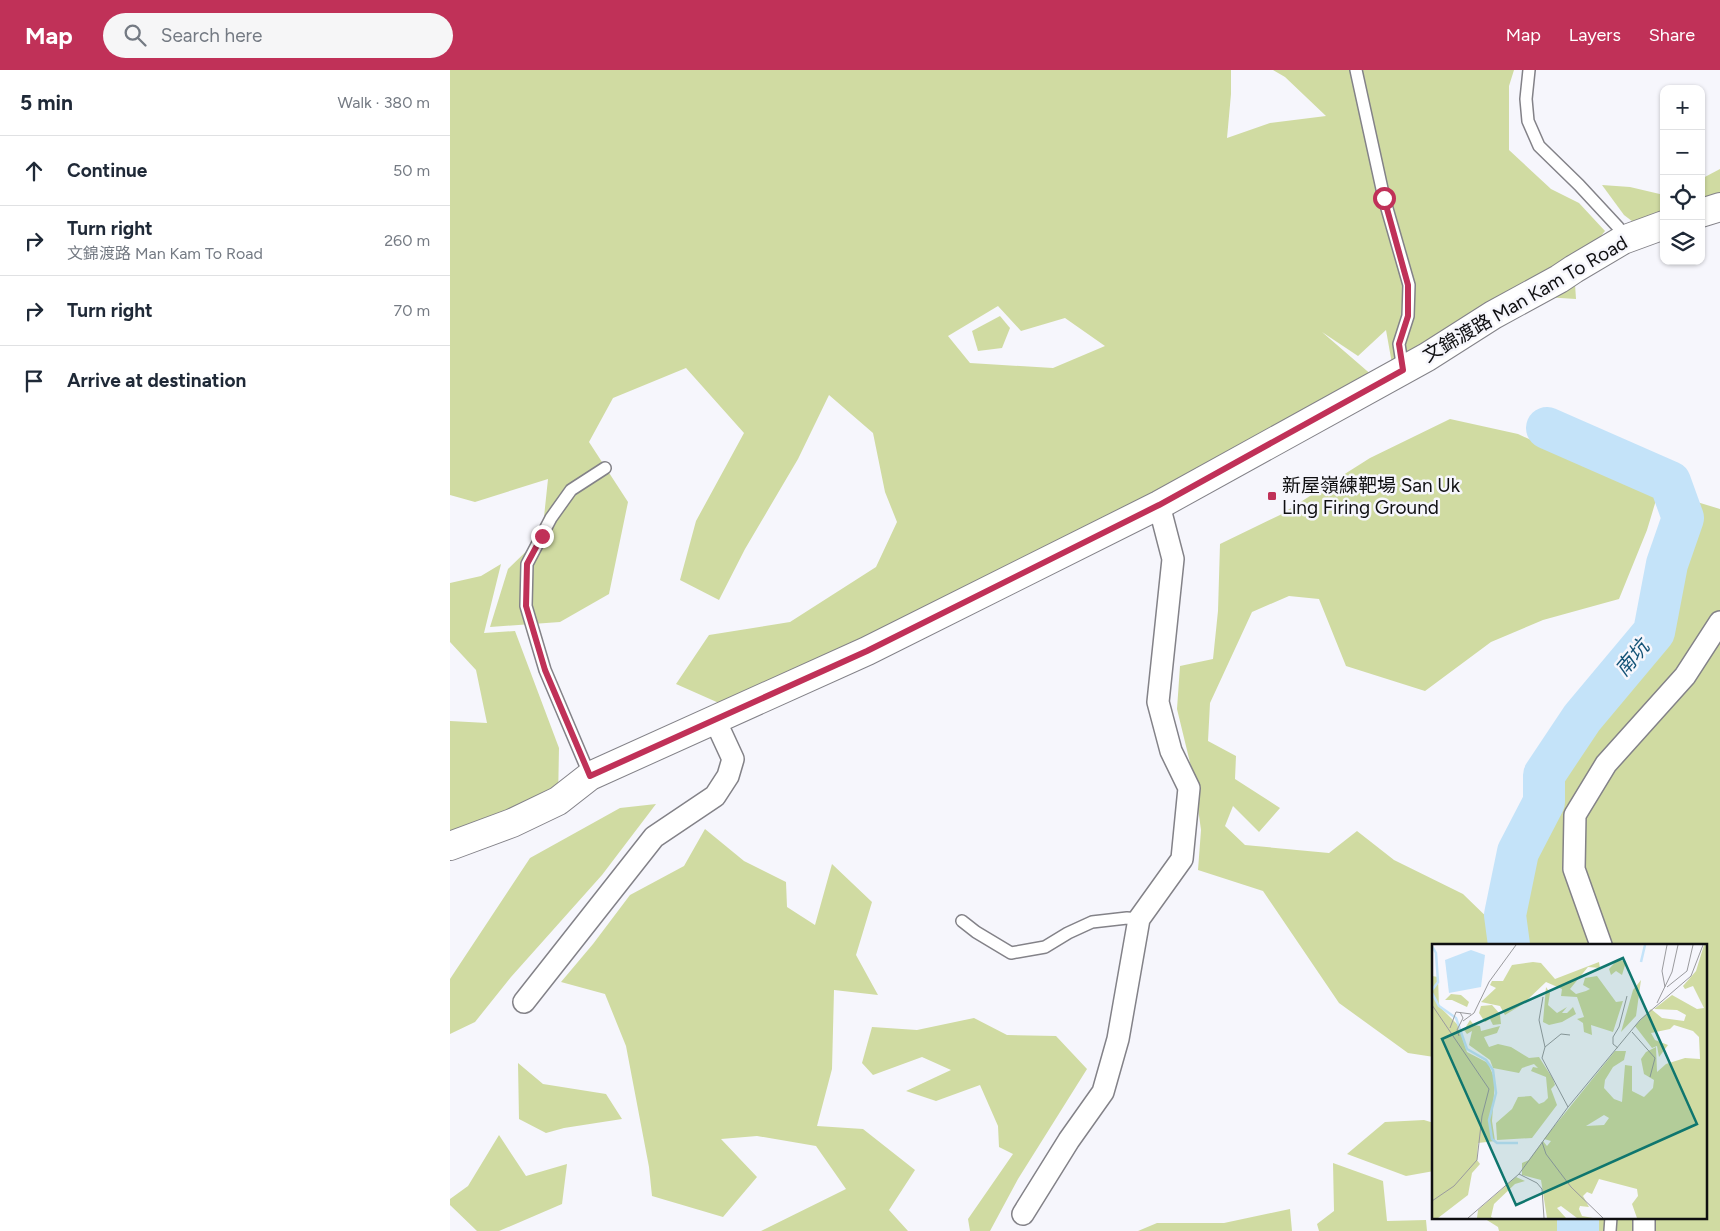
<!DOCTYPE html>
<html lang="en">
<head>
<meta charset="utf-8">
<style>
  :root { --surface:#fff; --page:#f6f6f7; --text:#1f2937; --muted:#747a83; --line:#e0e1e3; --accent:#c03158 }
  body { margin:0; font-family:Figtree,"Noto Sans SC",sans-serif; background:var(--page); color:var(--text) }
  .controls { position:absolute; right:15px; top:15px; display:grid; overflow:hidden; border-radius:10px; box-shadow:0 1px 4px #0004 }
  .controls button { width:45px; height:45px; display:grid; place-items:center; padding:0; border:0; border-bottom:1px solid var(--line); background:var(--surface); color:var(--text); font:25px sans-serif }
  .stop { position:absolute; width:15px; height:15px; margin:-11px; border:4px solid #c03158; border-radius:50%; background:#fff }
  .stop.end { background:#c03158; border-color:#fff; box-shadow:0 1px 5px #0008 }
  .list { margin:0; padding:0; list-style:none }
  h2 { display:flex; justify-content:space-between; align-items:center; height:65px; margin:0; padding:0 20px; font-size:21px }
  h2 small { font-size:16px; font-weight:400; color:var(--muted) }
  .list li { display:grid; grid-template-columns:32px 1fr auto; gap:15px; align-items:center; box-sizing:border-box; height:70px; padding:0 20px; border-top:1px solid var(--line) }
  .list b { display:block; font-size:19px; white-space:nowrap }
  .list p { margin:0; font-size:16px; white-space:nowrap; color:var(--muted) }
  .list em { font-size:16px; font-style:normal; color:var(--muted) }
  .icon { flex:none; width:28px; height:28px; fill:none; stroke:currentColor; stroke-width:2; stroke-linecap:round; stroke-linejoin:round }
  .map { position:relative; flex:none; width:1270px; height:1161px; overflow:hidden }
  header { display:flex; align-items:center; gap:30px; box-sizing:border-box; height:70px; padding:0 25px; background:var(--accent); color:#fff }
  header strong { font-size:24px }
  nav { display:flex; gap:28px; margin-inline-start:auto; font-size:18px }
  .search { width:350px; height:45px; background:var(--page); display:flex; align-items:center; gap:12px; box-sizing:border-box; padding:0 18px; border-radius:28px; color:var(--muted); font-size:19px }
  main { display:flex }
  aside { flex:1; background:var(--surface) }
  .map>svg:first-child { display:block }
  .green { fill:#d0dba2; fill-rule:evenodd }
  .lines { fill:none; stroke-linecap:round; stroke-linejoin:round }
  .river { stroke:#c4e3f9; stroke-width:42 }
  .lane-casing { stroke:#838288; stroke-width:14 }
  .street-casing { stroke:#838288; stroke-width:24 }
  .primary-casing { stroke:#838288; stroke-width:30 }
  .lane { stroke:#fff; stroke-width:11 }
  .street { stroke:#fff; stroke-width:21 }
  .primary { stroke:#fff; stroke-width:28 }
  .route { stroke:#c03158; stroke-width:6 }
  .poi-dot { fill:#c03158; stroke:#f6f6fc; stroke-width:2 }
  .labels { text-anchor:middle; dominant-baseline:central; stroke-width:5; stroke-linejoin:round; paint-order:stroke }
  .street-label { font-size:19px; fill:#0f0f11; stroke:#f6f6fc }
  .poi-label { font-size:19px; fill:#0f0f11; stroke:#f6f6fc; text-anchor:start }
  .water-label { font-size:20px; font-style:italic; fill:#145377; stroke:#f6f6fc }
  .inset-river { fill:none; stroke:#c4e3f9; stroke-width:2.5 }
  .inset-road { fill:none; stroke:#9a9a9e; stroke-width:1 }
  .view { fill:#0f766e; fill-opacity:0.15; stroke:#0f766e; stroke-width:2.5 }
  .inset-edge { fill:none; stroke:#0f0f11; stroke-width:2.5 }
</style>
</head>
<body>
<header>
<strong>Map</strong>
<div class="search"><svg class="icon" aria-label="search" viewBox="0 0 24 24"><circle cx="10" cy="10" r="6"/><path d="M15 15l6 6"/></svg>Search here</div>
<nav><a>Map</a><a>Layers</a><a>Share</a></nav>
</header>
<main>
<aside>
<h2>5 min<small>Walk · 380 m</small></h2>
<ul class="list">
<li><svg class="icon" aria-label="ahead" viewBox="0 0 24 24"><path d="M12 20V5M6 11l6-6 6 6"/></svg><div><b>Continue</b></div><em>50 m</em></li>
<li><svg class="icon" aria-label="right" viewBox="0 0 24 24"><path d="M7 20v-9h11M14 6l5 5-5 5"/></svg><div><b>Turn right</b><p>文錦渡路 Man Kam To Road</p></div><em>260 m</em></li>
<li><svg class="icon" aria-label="right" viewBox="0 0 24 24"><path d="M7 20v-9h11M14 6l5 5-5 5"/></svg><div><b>Turn right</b></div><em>70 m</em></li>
<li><svg class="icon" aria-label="arrive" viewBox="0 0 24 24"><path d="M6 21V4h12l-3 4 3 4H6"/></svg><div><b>Arrive at destination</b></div></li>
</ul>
</aside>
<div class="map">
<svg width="1270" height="1161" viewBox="0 0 1270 1161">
  <rect width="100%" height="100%" fill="#f6f6fc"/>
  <!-- green -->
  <g class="green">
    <path d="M 0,0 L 781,0 L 781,24 L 777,68 L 820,53 L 876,46 L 835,7 L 823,0 L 1064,0 L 1059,16 L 1059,80 L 1101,119 L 1129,133 L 1155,161 L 1124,199 L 1126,229 L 1079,226 L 944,305 L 936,260 L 908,286 L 872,262 L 931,313 L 287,641 L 226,614 L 259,565 L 340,552 L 426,497 L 447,452 L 435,422 L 423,363 L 379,325 L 348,389 L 295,479 L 269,530 L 230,510 L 246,451 L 294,363 L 236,298 L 163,328 L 139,372 L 178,432 L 159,524 L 110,552 L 40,557 L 58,499 L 92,466 L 98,409 L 25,432 L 0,425 ZM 548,236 L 571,261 L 615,248 L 655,276 L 603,298 L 520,293 L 498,266 Z"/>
    <polygon points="1270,99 1270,139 1251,144 1251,109"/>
    <polygon points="1152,115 1180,117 1214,125 1214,156 1195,161 1174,145"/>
    <polygon points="550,246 560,258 552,278 528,281 522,261"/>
    <polygon points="1000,349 1068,364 1207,427 1197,460 1169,529 1093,550 1041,572 975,621 896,596 869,529 839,526 802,542 760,633 758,671 786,686 785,709 830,738 809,762 783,736 775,756 795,775 879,783 907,761 944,790 1013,824 1047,857 1045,875 984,875 984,987 958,983 889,933 813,821 748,800 751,760 744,709 727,639 730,596 763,589 768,541 770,474 830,445 920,388"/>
    <polygon points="1224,425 1270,439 1270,1161 1140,1161 1142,1147 1256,1147 1256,875 1064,875 1068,782 1111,679 1189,548"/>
    <polygon points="51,494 34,563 65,561 109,678 108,731 0,782 0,651 37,653 26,600 0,572 0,513 31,506"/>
    <polygon points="206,734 152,805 61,907 25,952 0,964 0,909 80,788 170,738"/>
    <polygon points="255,759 294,791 336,812 337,837 365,855 382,794 422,832 406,885 428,925 384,920 382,999 367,1056 413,1059 465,1100 439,1140 458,1161 311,1161 396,1119 366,1076 307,1066 271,1069 307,1107 273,1147 202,1126 199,1097 176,976 155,924 111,912 143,874 180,825 234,796"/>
    <polygon points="524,948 557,965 606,966 637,999 568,1109 540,1161 520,1161 518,1149 563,1084 549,1077 548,1056 530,1015 486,1031 456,1021 501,1000 472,987 423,1005 412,993 422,957 467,960"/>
    <polygon points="68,993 93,1014 156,1024 172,1049 114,1058 96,1063 69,1049"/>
    <polygon points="974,1050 984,1053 984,1101 956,1106 897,1084 935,1052"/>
    <polygon points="49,1065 76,1106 117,1094 112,1134 49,1161 27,1161 0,1135 0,1129 18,1116"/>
    <polygon points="883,1093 933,1111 937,1151 976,1150 977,1161 869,1161 867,1154 884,1141"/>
    <polygon points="840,1139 842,1161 688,1161 707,1153 774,1153"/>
    <polygon points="1032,1147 1116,1147 1117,1156 1112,1161 1049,1161 1048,1157"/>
  </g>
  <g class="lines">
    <!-- river -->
    <g class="river">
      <polyline points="1059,875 1055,845 1068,782 1094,732 1094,705 1132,648 1204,562 1217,494 1233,448 1220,412 1097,358"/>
      <polyline points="1128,1161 1128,1147"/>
    </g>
    <!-- lane casing -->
    <g class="lane-casing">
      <g id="lane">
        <polyline points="906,0 934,128 959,215 958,246 949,274 953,300"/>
        <polyline points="1079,0 1076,29 1078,51 1089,76 1129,115 1168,157 1173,170"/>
        <polyline points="140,706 95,600 76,536 77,494 101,448 121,420 155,398"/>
        <polyline points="512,851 526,862 561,883 595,877 618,863 642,852 677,848 689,849"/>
        <polyline points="1160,1161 1161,1147"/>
      </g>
    </g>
    <!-- street casing -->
    <g class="street-casing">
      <g id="street">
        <polyline points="1151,875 1124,799 1125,745 1156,694 1235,606 1270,552"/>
        <polyline points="74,932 204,767 265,726 278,706 283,689 265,650"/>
        <polyline points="573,1144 619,1070 653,1022 668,969 689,849 732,789 739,718 721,681 708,632 723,489 709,435"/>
        <polyline points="1194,1147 1194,1161"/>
      </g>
    </g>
    <!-- primary casing -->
    <g class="primary-casing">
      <g id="primary">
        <polyline points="1251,143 1270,137"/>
        <polyline points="0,776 62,753 108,731 140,706 417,581 709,435 977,287 1043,245 1109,209 1124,199 1173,170 1214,155"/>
      </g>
    </g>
    <!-- lane -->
    <use href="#lane" class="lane"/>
    <!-- street -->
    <use href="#street" class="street"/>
    <!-- primary -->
    <use href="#primary" class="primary"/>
  </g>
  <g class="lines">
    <!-- route -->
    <polyline class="route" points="92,466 77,494 76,536 95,600 140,706 417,581 709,435 953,300 949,274 958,246 958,215 934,128"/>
  </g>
  <!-- markers -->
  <rect class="poi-dot" x="817" y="421" width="10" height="10" rx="2.5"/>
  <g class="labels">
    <!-- street labels -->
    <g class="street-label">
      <text transform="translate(1075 229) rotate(-30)">文錦渡路 Man Kam To Road</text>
    </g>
    <!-- poi labels -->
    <g class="poi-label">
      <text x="832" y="415">新屋嶺練靶場 San Uk<tspan x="832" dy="22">Ling Firing Ground</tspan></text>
    </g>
    <!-- water labels -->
    <g class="water-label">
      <text transform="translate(1182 588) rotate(-50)">南坑</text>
    </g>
  </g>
  <!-- overview -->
  <g transform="translate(982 874)">
    <rect width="275" height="275" fill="#f6f6fc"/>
    <path d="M 272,1 L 275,1 L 275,274 L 205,274 L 200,260 L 206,252 L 205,245 L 167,235 L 160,250 L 155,248 L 151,252 L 157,263 L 148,262 L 147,265 L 150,272 L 161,274 L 145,274 L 129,262 L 125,264 L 134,274 L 115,274 L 109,236 L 90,231 L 90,219 L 97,216 L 111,197 L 115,202 L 119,197 L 112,195 L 183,107 L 194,107 L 192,116 L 181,123 L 173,136 L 172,144 L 182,155 L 190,158 L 193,121 L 200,122 L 200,147 L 212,153 L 221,144 L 222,136 L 212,130 L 209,115 L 214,108 L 224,103 L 225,128 L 234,120 L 253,114 L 268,115 L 267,93 L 261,87 L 242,81 L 238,85 L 219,89 L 223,96 L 236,101 L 227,113 L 225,102 L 220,104 L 203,82 L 219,65 L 230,74 L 252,77 L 254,71 L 245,66 L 222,65 L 240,51 L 265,65 L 272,64 L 261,42 L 253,45 L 251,42 L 264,27 ZM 172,171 L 177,174 L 172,181 L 154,182 ZM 186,15 L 194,18 L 190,31 L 184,27 L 179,31 L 177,25 ZM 101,18 L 109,19 L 123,35 L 167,18 L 168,24 L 156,23 L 138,45 L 144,50 L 154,47 L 158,45 L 151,41 L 153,34 L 165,32 L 184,58 L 191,57 L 181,88 L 159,81 L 160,91 L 152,88 L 151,79 L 145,75 L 152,73 L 145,53 L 129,52 L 130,45 L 114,38 L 91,60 L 73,71 L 68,62 L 49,58 L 64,44 L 58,41 L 60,37 L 71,37 L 80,21 ZM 0,32 L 6,33 L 7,62 L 26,81 L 35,108 L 56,119 L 63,136 L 60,177 L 63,197 L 46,199 L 45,216 L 48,220 L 40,229 L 36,251 L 6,274 L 0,274 ZM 209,36 L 204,72 L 189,88 L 201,46 ZM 114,43 L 118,49 L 116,61 L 125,69 L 135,63 L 130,69 L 135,69 L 141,63 L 144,70 L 130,78 L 117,81 L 111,78 ZM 19,50 L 29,51 L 37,58 L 35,63 L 20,56 L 13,56 ZM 60,61 L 68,70 L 69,80 L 61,81 L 58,75 L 53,78 L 47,69 L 49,62 ZM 38,76 L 42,81 L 48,82 L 49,87 L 68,82 L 65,89 L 52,93 L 57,103 L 66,100 L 79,103 L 97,114 L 107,113 L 121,135 L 123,141 L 119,145 L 125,161 L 100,194 L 65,196 L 64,179 L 80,165 L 86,153 L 99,152 L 107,160 L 112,158 L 116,154 L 114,133 L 99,127 L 101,123 L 106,124 L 102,120 L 90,124 L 87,129 L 61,124 L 58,116 L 37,101 L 40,87 L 35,90 L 32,86 ZM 84,233 L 93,237 L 83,240 L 62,260 L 59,273 L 61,274 L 45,274 L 46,266 Z" fill="#d0dba2" fill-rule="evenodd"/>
    <path d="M 39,6 L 53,11 L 49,43 L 17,49 L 13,16 Z" fill="#c4e3f9"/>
    <path class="inset-river" d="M 0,2 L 4,9 L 6,38 L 0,46M 209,18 L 213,1M 0,49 L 7,62 L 24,74 L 35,105 L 54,116 L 61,126 L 64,149 L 57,176 L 60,195 L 65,199 L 86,199"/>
    <path class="inset-road" d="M 233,43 L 230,27 L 235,1M 235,43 L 255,27 L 261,1M 111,53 L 107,76 L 113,103 L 110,114 L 136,163M 225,59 L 240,28 L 246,1M 0,61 L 57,145 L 50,172 L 45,216 L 22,242 L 0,257M 31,77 L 42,69 L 57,38 L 84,1M 18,84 L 24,68 L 39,70M 200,88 L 223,114 L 218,133M 27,92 L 25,86 L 31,74 L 28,68M 113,103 L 129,90 L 138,91M 186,104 L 181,100 L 181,93 L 187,83 L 195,52M 110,198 L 114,210 L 139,243 L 171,274M 87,230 L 105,239 L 110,245 L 112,274M 36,274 L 87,230 L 136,163 L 208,76 L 259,32 L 271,1"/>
    <path class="view" d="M 191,14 L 265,180 L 84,261 L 10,95 Z"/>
    <rect width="275" height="275" class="inset-edge"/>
  </g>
</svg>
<div class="controls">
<button>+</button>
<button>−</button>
<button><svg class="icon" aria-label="locate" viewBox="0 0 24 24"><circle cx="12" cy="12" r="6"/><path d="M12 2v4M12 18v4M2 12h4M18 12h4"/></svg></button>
<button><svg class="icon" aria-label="layers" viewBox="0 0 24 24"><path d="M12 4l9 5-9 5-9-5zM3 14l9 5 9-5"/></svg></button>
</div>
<div class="stop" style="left:934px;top:128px"></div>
<div class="stop end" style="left:92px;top:466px"></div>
</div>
</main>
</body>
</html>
